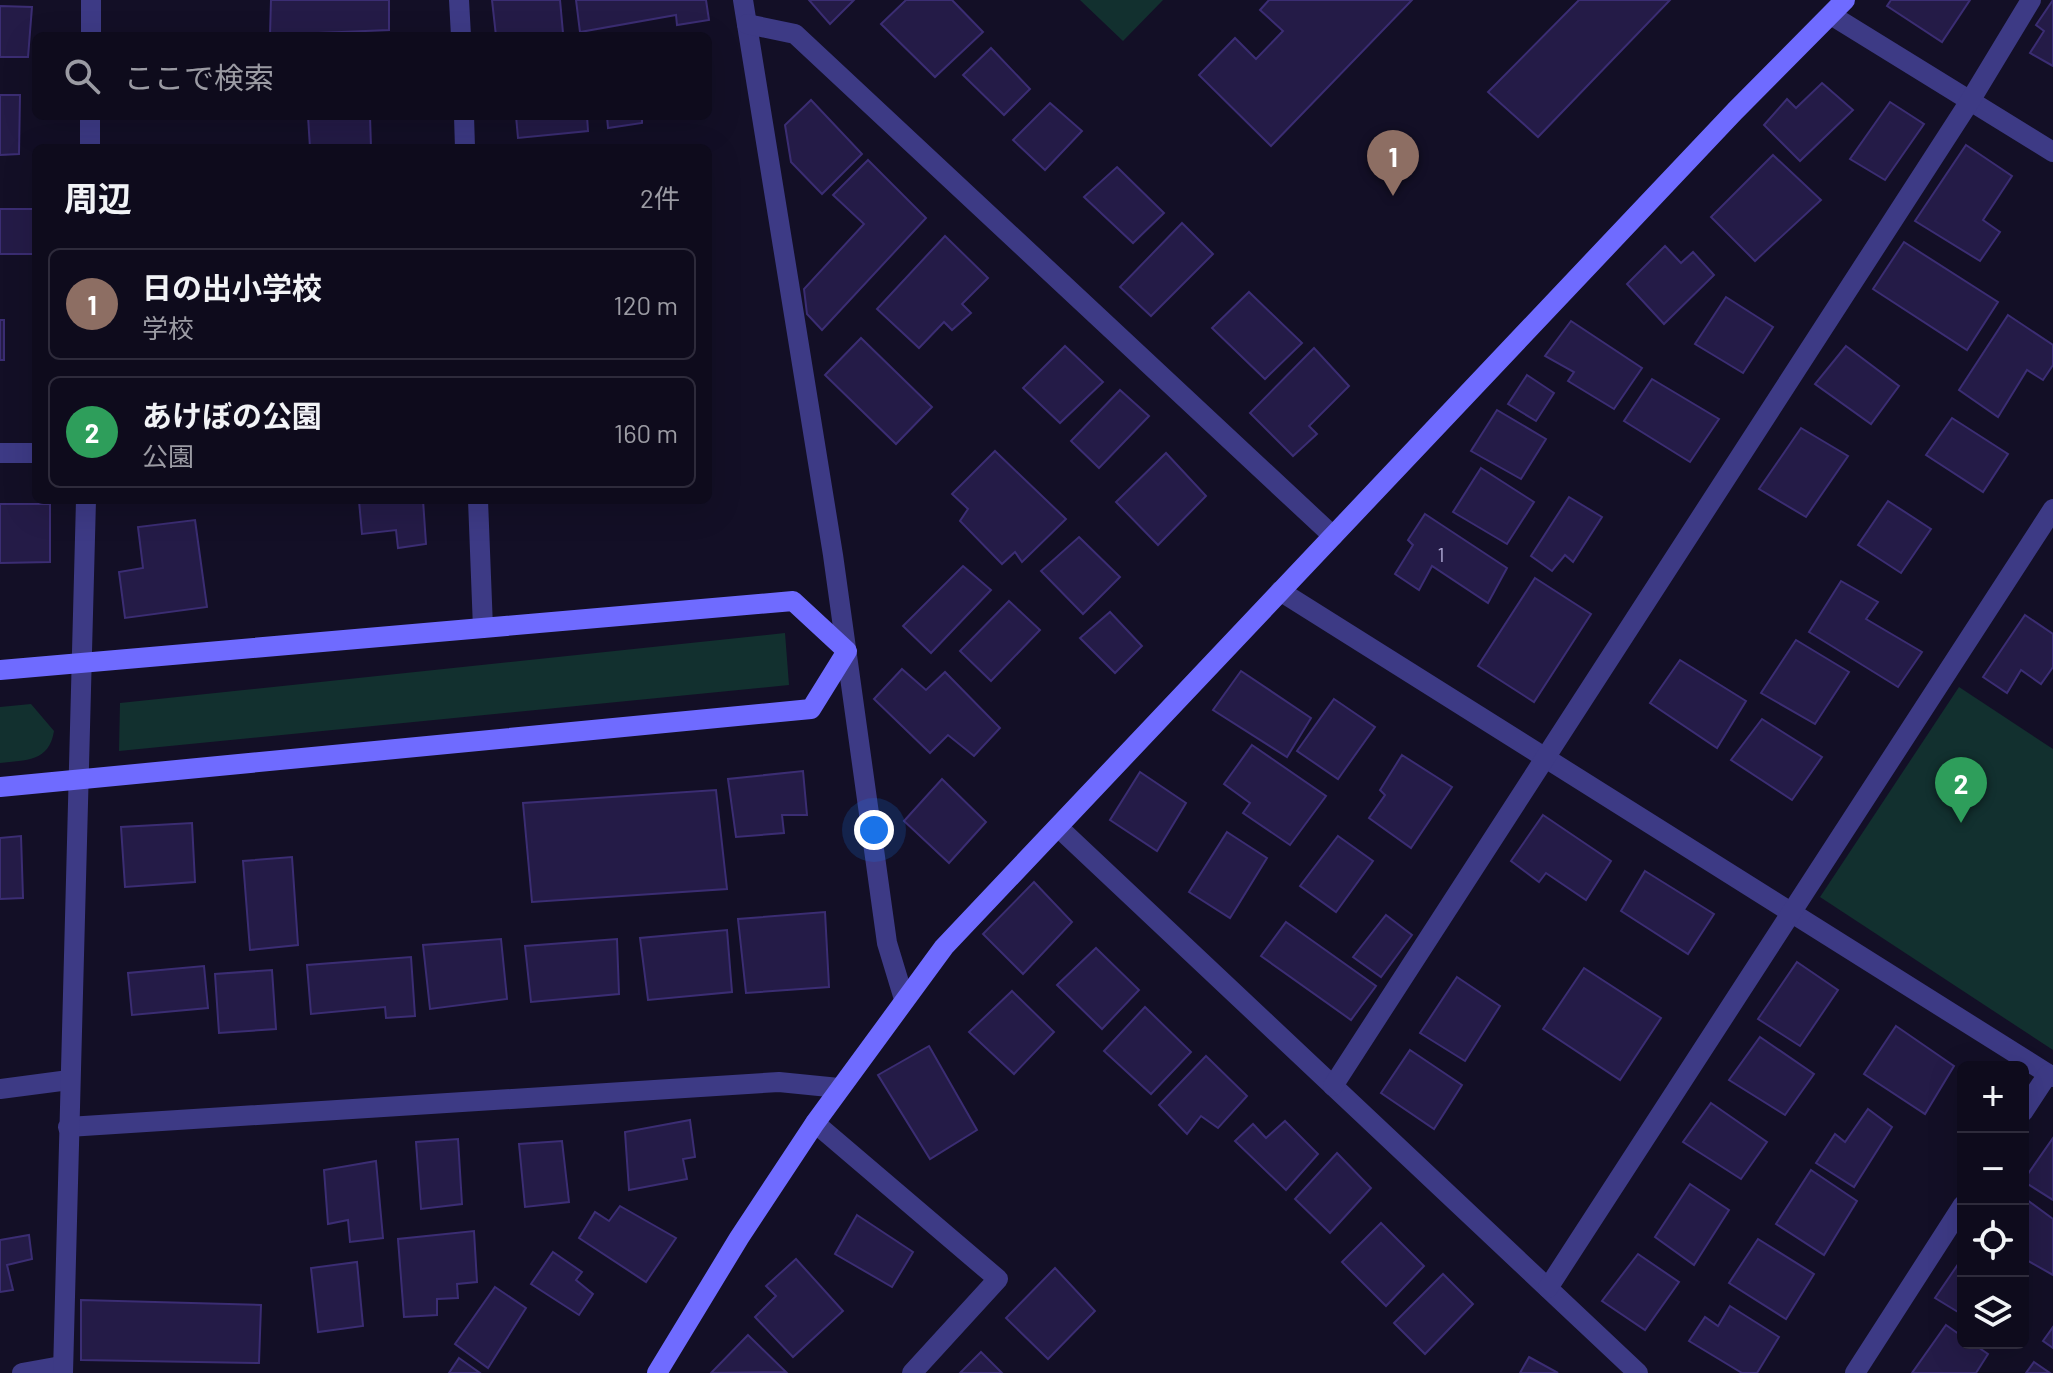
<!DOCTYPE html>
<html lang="ja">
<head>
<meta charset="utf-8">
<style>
  :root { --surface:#0e0b1c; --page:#171425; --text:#f1f3f6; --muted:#9b9ba3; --line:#2e2b3b; --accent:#00e5ff }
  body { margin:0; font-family:Barlow,"Noto Sans JP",sans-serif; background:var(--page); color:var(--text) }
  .controls { position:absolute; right:24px; bottom:24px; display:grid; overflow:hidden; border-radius:12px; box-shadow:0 8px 32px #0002 }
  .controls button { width:72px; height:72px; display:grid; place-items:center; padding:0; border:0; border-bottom:2px solid var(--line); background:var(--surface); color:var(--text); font:40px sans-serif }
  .you { position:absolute; left:874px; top:830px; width:28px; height:28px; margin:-20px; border:6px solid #fff; border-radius:50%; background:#1a73e8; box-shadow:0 0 0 12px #1a73e833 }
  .badge { display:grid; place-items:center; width:52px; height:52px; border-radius:50%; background:var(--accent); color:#fff; font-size:26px; font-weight:700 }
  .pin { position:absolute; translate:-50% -66px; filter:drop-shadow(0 2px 4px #0008) }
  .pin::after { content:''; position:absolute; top:42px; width:28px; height:24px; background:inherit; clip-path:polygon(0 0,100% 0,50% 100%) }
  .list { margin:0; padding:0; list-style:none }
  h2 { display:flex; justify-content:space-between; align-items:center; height:104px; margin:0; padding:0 32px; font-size:34px }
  h2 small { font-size:26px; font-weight:400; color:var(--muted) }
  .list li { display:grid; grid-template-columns:52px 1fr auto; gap:24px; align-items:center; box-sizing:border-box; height:112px; margin:0 16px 16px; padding:0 16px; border:2px solid var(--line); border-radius:12px }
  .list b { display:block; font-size:30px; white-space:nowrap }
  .list p { margin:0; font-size:26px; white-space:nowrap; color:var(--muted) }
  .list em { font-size:26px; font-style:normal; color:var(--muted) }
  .icon { flex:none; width:44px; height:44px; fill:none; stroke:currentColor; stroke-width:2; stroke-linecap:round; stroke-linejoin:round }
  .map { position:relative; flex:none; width:2053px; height:1373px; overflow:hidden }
  .search { position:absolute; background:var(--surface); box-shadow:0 8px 32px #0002; left:32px; top:32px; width:680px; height:88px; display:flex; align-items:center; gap:20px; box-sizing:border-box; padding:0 28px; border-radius:12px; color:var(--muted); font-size:30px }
  .panel { position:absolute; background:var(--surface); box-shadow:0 8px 32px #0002; left:32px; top:144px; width:680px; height:360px; border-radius:12px }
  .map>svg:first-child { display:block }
  .green { fill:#12302f }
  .building { fill:#241b47; stroke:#3b2d73; stroke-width:2 }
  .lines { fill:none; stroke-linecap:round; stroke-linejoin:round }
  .street { stroke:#3d3a85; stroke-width:20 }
  .secondary { stroke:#6f6bff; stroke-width:20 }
  .labels { text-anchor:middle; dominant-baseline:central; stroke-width:6; stroke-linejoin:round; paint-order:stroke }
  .number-label { font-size:20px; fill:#aca6d1 }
</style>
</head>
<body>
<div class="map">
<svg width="2053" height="1373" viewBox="0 0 2053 1373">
  <rect width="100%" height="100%" fill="#130f26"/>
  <!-- green -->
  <g class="green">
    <polygon points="1080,0 1163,0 1123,41"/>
    <polygon points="785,633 789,685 119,751 120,703"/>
    <polygon points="1959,687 2053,749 2053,1050 1820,897"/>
    <path d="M 31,704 L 54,731 C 49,762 26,760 0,763 L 0,707 Z"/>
  </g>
  <!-- building -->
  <g class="building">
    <polygon points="271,0 389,0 389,30 270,35"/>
    <polygon points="492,0 560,0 563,33 496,36"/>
    <polygon points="576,0 706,0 709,20 677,25 676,15 580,32"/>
    <polygon points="809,0 854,0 830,24"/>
    <polygon points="906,0 952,0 983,32 935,77 881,24"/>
    <polygon points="1269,0 1412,0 1271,146 1199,75 1235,38 1256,59 1283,31 1260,10"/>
    <polygon points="1579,0 1670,0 1538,137 1488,92"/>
    <polygon points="1891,0 1970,0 1942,42 1887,6"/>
    <polygon points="2053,0 2053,66 2030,53 2044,31 2036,25"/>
    <polygon points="0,6 32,7 28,57 0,57"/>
    <polygon points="991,48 1030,89 1004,115 963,75"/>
    <polygon points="1822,83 1853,110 1800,161 1764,125 1787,99 1796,108"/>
    <polygon points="0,95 20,95 19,154 0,155"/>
    <polygon points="811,100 862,154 822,194 791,162 785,125"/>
    <polygon points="1890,102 1924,124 1885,180 1850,159"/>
    <polygon points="1050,103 1082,131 1045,170 1013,140"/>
    <polygon points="308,116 370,116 371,148 310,148"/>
    <polygon points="516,116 587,116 588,131 518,138"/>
    <polygon points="607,116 642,116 642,123 608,128"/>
    <polygon points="1966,145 2012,176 1983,220 2000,232 1980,261 1915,221"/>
    <polygon points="1773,155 1821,200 1755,261 1711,217"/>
    <polygon points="868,160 926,218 822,330 807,314 804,289 864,224 833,195"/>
    <polygon points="1117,167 1164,213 1133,243 1084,197"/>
    <polygon points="0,209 36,209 34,254 0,254"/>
    <polygon points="1182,223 1213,254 1151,316 1120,287"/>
    <polygon points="945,236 988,278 962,304 971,313 952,330 944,322 919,348 877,309"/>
    <polygon points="1904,242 1998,302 1967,350 1873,289"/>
    <polygon points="1665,246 1681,263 1693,252 1714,275 1664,324 1627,284"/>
    <polygon points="1249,292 1302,343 1265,379 1212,328"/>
    <polygon points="1726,297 1773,327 1743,373 1695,344"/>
    <polygon points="2008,315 2053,345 2053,365 2043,380 2027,370 1998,417 1959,390"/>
    <rect x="0" y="320" width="4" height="40"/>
    <polygon points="1571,321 1642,368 1614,409 1568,381 1574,372 1545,356"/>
    <polygon points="861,338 932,407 896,444 825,375"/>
    <polygon points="1065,346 1103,382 1060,423 1023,388"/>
    <polygon points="1846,346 1899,386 1871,424 1815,384"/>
    <polygon points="1314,348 1349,386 1309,426 1317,434 1293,456 1250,413"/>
    <polygon points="1527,375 1554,393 1536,421 1508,404"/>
    <polygon points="1652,379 1719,419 1690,462 1624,421"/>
    <polygon points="1120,390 1149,416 1099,468 1071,441"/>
    <polygon points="1497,410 1546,439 1521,479 1471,451"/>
    <polygon points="1952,418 2008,454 1983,492 1926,455"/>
    <polygon points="1801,428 1848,456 1806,517 1759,489"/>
    <polygon points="995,451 1066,519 1022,562 1015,552 1002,564 960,521 968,509 952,494"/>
    <polygon points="1166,453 1206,496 1158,545 1116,502"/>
    <polygon points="1481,468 1534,502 1507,544 1453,512"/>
    <polygon points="1569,497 1602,517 1573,562 1565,555 1552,571 1531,556"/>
    <polygon points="423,500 426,544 398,548 396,530 362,534 359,501"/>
    <polygon points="1888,501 1931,529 1901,573 1858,545"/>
    <polygon points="0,504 50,504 50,562 0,563"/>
    <polygon points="1425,514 1507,568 1488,603 1432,566 1419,590 1395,574 1413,545 1408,540"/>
    <polygon points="195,520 207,607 125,618 119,572 143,568 138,527"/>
    <polygon points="1079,537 1120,577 1083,614 1041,571"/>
    <polygon points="963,566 991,590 931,653 903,626"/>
    <polygon points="1535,578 1591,614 1534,702 1478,666"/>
    <polygon points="1841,581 1878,602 1866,619 1922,652 1898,687 1809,632"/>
    <polygon points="1009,601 1040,630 991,681 960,651"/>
    <polygon points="1110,612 1142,646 1115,673 1080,638"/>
    <polygon points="2025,615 2053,634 2053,667 2041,684 2021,670 2007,693 1983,677"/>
    <polygon points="1796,640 1849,672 1815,724 1761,693"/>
    <polygon points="1680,660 1746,701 1717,748 1650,703"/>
    <polygon points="902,669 926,690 945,672 1000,728 974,756 948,735 930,753 874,699"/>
    <polygon points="1241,671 1311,718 1287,757 1213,710"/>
    <polygon points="1334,699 1375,727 1338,779 1297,751"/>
    <polygon points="1762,719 1822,757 1792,800 1731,760"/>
    <polygon points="1252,745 1326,796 1290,845 1243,813 1250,803 1224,784"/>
    <polygon points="1402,755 1452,787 1411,848 1369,818 1385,795 1380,790"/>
    <polygon points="803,771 807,815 782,815 784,833 736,837 728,779"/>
    <polygon points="1140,772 1186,803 1157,851 1110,820"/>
    <polygon points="942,779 986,822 949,863 904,821"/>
    <polygon points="716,790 727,889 532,902 523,803"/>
    <polygon points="1543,815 1611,861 1586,900 1546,873 1539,882 1511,861"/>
    <polygon points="192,823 195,882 125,887 121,827"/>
    <polygon points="1227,832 1267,858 1230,918 1189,892"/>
    <polygon points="21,836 23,898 0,899 0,838"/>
    <polygon points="1338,836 1373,861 1336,912 1300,886"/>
    <polygon points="292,857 298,945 250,950 243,861"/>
    <polygon points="1645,871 1714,914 1688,954 1621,911"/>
    <polygon points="1034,882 1072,922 1023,974 983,934"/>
    <polygon points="825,912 829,987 746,993 738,919"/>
    <polygon points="1386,915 1412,935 1381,977 1353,957"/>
    <polygon points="1286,922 1376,986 1351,1020 1261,956"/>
    <polygon points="727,930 732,992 648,1000 640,938"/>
    <polygon points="501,939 507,999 430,1009 423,945"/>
    <polygon points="617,939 619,994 531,1002 525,946"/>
    <polygon points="1096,948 1139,990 1102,1029 1057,985"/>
    <polygon points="411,957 415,1016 386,1018 385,1007 311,1014 307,965"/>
    <polygon points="1797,962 1838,990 1800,1046 1758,1019"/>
    <polygon points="204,966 208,1008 132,1015 128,973"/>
    <polygon points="1584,968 1661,1018 1620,1080 1543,1029"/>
    <polygon points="272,970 276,1029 219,1033 215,974"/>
    <polygon points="1457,977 1500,1006 1465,1061 1420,1033"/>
    <polygon points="1012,991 1054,1032 1014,1074 969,1032"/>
    <polygon points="1145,1007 1191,1052 1151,1094 1104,1051"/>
    <polygon points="1896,1026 1954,1066 1925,1114 1864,1074"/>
    <polygon points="1760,1037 1814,1074 1785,1115 1729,1080"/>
    <polygon points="929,1046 977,1130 930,1159 878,1075"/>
    <polygon points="1410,1050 1462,1085 1434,1129 1381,1093"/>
    <polygon points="1206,1056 1247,1096 1218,1128 1201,1116 1187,1134 1159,1105"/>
    <polygon points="1711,1103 1767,1142 1741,1179 1683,1142"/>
    <polygon points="1868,1109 1892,1127 1854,1187 1816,1163 1835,1134 1845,1142"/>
    <polygon points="690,1120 695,1157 683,1159 687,1179 629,1190 625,1132"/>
    <polygon points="1285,1121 1318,1154 1286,1190 1235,1141 1253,1124 1266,1138"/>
    <polygon points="2053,1138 2053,1200 2023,1181"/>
    <polygon points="458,1139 462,1204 421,1209 416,1142"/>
    <polygon points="562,1141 569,1202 525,1207 519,1144"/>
    <polygon points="1337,1153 1371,1188 1330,1233 1295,1199"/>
    <polygon points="376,1161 383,1238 350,1242 348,1220 328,1224 324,1170"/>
    <polygon points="1811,1170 1857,1201 1824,1255 1776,1224"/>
    <polygon points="1690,1184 1729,1210 1694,1265 1655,1237"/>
    <polygon points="2023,1197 2053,1219 2053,1275 2023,1258"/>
    <polygon points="620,1206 676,1238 646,1282 579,1238 595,1212 609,1221"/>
    <polygon points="857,1215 913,1252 892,1287 835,1254"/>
    <polygon points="1381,1223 1424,1266 1386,1306 1342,1262"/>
    <polygon points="474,1231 477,1282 457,1284 458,1298 437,1299 437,1315 404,1317 398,1239"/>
    <polygon points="29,1235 32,1259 7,1265 13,1290 0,1292 0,1240"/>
    <polygon points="1758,1239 1814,1274 1786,1319 1729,1283"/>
    <polygon points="553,1252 582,1272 576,1280 593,1294 579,1315 531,1284"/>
    <polygon points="1638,1254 1679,1282 1645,1330 1602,1301"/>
    <polygon points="1963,1257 1963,1315 1935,1298"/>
    <polygon points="796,1259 843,1311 793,1357 755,1317 776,1296 766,1286"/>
    <polygon points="357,1262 363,1326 318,1332 311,1268"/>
    <polygon points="1055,1268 1095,1311 1048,1359 1006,1318"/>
    <polygon points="1443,1274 1473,1304 1425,1354 1394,1323"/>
    <polygon points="495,1287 526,1308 488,1368 455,1344"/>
    <polygon points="81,1300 261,1305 259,1363 81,1360"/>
    <polygon points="1730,1306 1779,1337 1757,1373 1742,1373 1689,1341 1705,1317 1718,1326"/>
    <polygon points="1946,1325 1963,1337 1963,1343 1972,1343 1988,1354 1976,1373 1912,1373"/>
    <polygon points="2053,1327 2053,1348 2043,1341"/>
    <polygon points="748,1335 786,1372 711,1373"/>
    <polygon points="981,1352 1002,1373 960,1373"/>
    <polygon points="1529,1357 1558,1373 1520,1373"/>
    <polygon points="459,1358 480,1373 449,1373"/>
    <polygon points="2034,1362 2050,1373 2026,1373"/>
  </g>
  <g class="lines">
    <!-- street -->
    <g class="street">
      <polyline points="459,0 461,36"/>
      <polyline points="743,0 833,555 887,943 904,999"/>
      <polyline points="1831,15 2053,152"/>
      <polyline points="747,24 795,34 1333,536"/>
      <polyline points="91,36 91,0"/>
      <polyline points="464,116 465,148"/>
      <polyline points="90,148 90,116"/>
      <polyline points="0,453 36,453"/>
      <polyline points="478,500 483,628"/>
      <polyline points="1280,591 2053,1077"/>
      <polyline points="1058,827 1638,1373"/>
      <polyline points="1333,1086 1970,101 2031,0"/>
      <polyline points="0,1089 69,1080"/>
      <polyline points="2023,1112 2048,1074"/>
      <polyline points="815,1123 998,1279 912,1373"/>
      <polyline points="68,1127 779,1082 839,1088"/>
      <polyline points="1548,1288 2053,509"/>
      <polyline points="22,1373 61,1366"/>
      <polyline points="63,1373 86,500"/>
      <polyline points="1855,1373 1963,1205"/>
    </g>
    <!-- secondary -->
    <g class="secondary">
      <polyline points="0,670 793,601 847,651 811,709 0,787"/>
      <polyline points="657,1373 739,1238 815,1123 944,947 1735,111 1845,0"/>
    </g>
  </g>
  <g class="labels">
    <!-- number labels -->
    <g class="number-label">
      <text x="1441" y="554">1</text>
    </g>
  </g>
</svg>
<div class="controls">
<button>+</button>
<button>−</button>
<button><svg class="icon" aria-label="locate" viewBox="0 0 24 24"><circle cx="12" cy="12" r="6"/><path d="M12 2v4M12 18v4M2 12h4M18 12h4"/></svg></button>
<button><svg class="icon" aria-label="layers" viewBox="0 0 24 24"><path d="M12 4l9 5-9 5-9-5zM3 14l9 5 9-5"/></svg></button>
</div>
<div class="you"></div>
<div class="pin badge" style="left:1393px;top:196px;background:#8d6e63">1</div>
<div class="pin badge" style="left:1961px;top:823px;background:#2e9e5b">2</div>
<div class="search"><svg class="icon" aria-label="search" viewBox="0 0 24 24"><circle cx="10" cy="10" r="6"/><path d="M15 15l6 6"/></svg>ここで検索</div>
<section class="panel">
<h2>周辺<small>2件</small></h2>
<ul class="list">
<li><span class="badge" style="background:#8d6e63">1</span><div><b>日の出小学校</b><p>学校</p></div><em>120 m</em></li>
<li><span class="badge" style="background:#2e9e5b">2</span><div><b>あけぼの公園</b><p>公園</p></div><em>160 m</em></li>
</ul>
</section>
</div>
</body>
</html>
